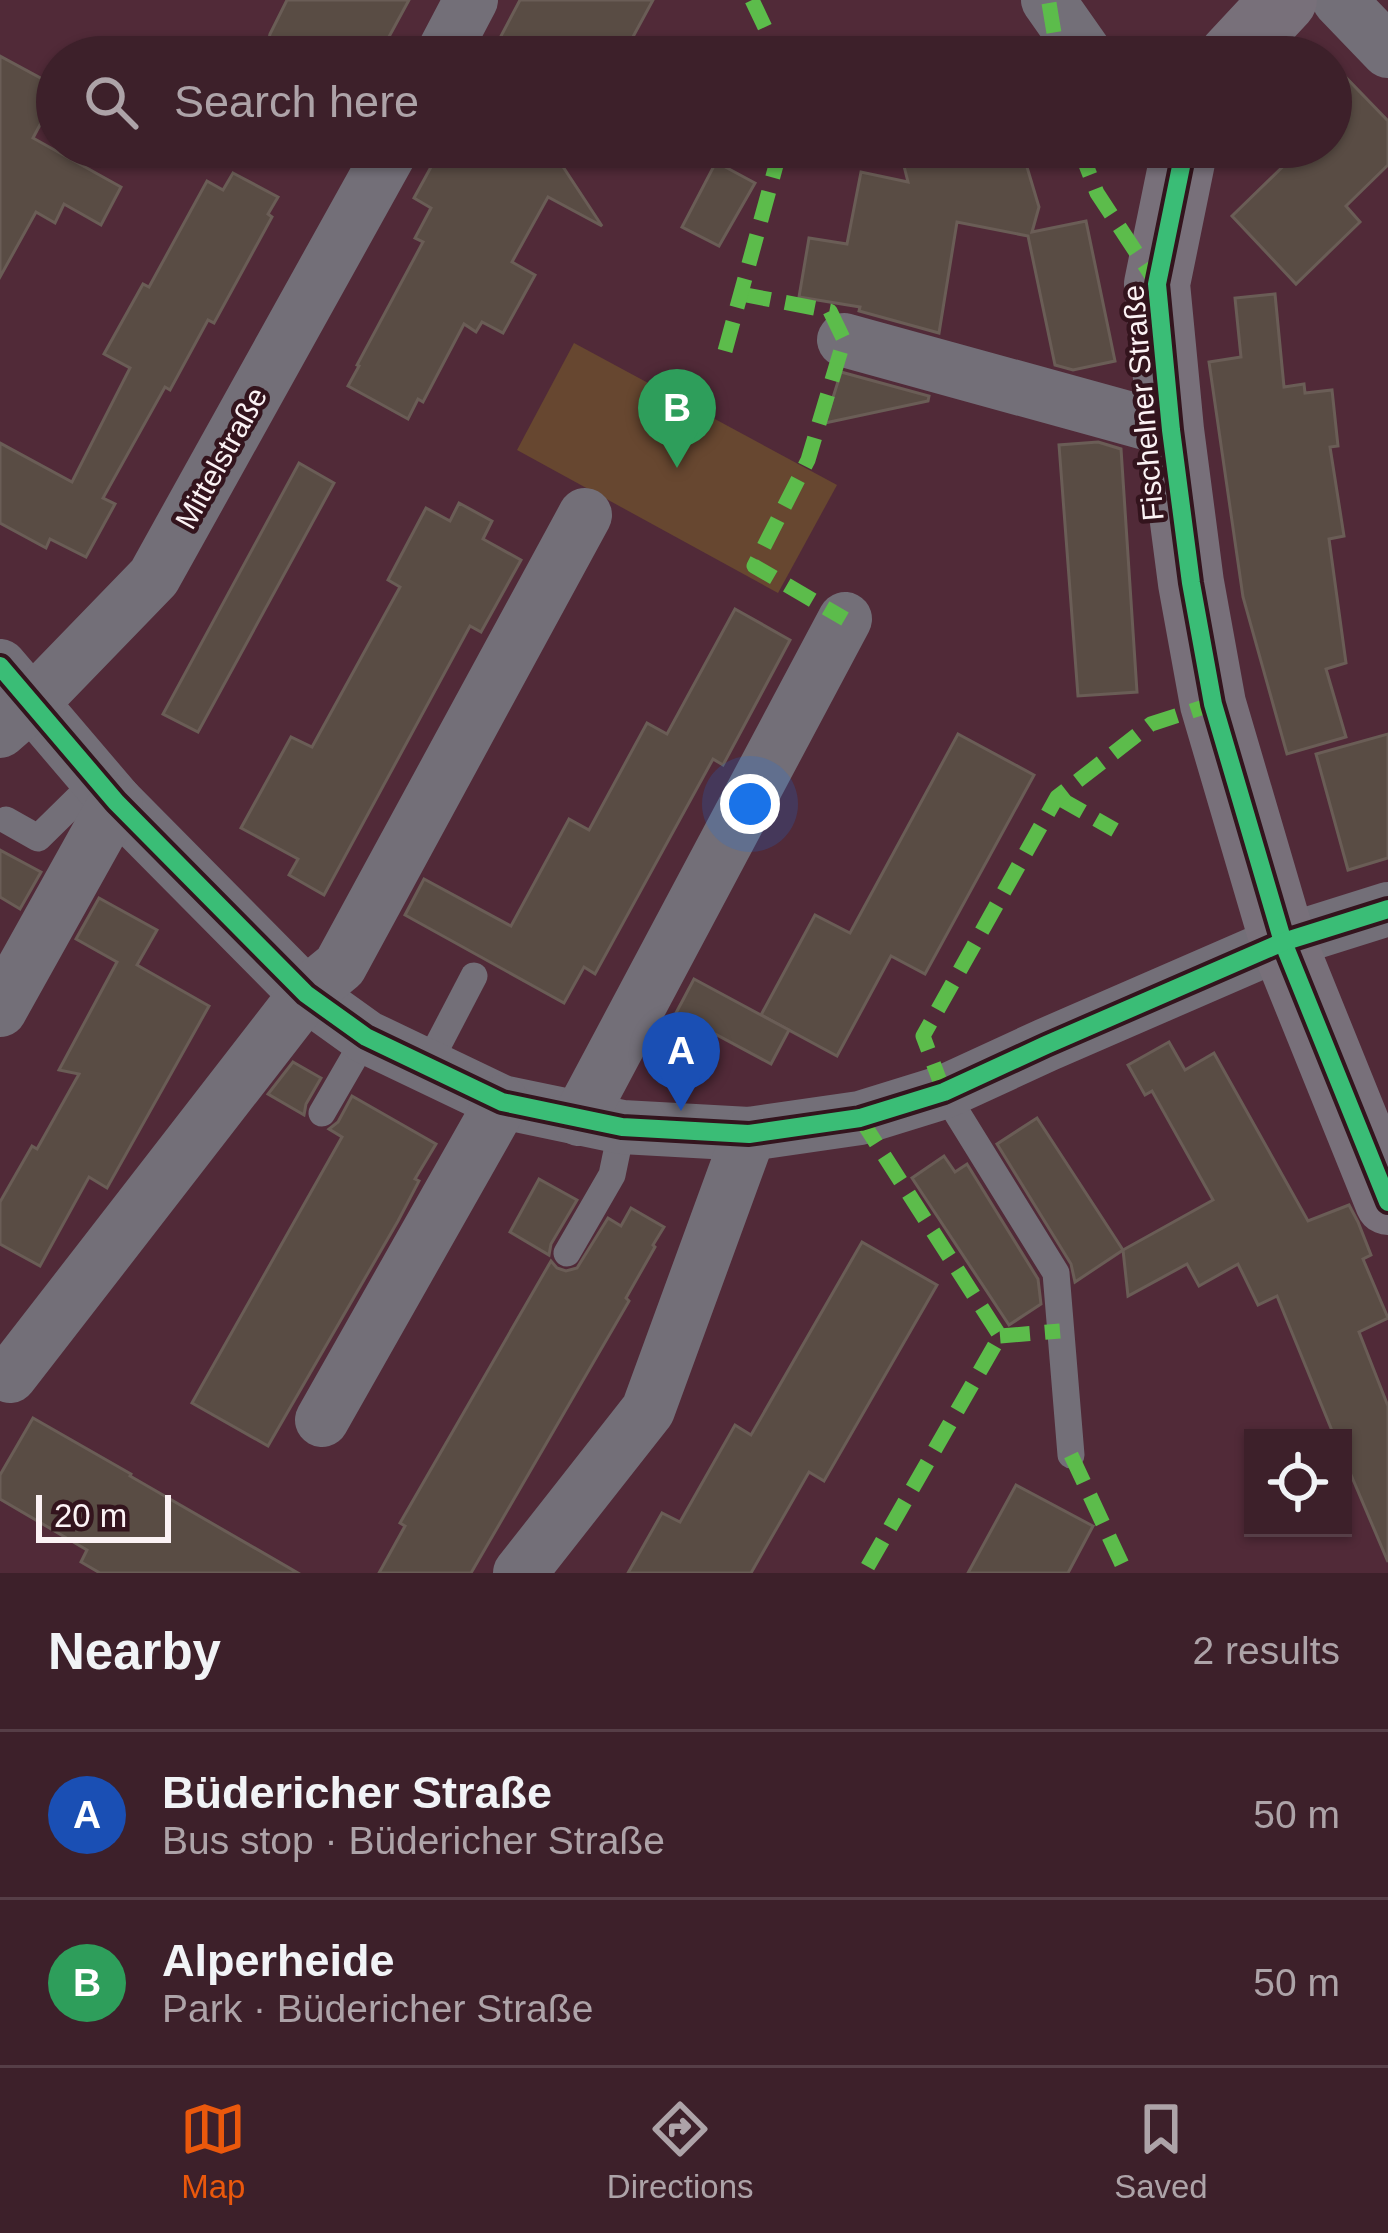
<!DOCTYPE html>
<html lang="en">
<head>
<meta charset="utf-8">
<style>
  :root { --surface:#3d202a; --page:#482d36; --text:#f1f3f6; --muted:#ada3a8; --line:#563e47; --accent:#ea580c }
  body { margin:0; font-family:Helvetica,sans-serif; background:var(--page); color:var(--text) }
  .controls { position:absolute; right:36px; bottom:36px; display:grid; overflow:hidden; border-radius:0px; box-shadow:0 3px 9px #0004 }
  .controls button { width:108px; height:108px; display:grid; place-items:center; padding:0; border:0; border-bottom:3px solid var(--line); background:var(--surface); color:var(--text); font:60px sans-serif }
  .scale { position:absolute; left:36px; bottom:30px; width:135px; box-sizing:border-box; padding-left:12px; border:6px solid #fbf2f4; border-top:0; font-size:33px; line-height:42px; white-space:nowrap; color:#fbf2f4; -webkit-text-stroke:9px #33141d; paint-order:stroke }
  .you { position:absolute; left:750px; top:804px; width:42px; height:42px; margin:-30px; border:9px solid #fff; border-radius:50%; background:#1a73e8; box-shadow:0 0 0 18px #1a73e833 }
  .badge { display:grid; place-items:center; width:78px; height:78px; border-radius:50%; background:var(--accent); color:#fff; font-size:39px; font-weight:700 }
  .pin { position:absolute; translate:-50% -99px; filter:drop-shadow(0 3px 6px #0008) }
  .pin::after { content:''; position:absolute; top:63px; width:42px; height:36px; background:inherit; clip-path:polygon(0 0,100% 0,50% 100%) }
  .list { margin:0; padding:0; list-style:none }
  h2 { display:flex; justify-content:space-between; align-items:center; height:156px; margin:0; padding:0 48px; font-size:51px }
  h2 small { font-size:39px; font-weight:400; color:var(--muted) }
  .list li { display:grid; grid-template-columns:78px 1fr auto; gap:36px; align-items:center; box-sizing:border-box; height:168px; padding:0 48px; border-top:3px solid var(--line) }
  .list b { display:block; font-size:45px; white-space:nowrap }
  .list p { margin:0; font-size:39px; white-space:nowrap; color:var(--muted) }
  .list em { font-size:39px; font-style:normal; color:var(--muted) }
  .icon { flex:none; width:66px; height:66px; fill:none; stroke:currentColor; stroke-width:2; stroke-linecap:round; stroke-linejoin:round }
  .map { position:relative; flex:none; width:1388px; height:1573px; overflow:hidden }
  .search { position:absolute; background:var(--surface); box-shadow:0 3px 9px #0004; left:36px; right:36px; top:36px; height:132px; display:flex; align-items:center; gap:30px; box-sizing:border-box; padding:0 42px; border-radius:66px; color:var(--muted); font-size:45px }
  .sheet { height:492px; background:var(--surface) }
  nav { display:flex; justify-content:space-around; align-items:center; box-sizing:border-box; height:168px; border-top:3px solid var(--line); background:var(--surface); font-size:33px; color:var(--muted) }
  nav a { display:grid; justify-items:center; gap:6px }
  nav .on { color:var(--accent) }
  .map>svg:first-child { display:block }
  .green { fill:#674730 }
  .building { fill:#594c44; stroke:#6a5d56; stroke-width:3 }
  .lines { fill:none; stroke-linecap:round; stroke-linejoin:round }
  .lane { stroke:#736f78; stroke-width:27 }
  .street { stroke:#736f78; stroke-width:54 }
  .secondary { stroke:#78707a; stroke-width:66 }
  .quiet { stroke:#5cbc4b; stroke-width:15; stroke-dasharray:30 15; stroke-linecap:butt }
  .cycleway-casing { stroke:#33141d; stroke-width:26 }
  .cycleway { stroke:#3abd76; stroke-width:18 }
  .labels { text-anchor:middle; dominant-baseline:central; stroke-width:9; stroke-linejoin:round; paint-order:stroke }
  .street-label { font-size:30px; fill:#fbf2f4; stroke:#33141d }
</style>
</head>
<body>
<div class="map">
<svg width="1388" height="1573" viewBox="0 0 1388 1573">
  <rect width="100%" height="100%" fill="#512a38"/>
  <!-- green -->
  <polygon class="green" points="574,343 837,485 778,593 517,450"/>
  <!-- building -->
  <g class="building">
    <polygon points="287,0 409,0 378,57 265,57 270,34"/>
    <polygon points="520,0 653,0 622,57 490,57"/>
    <polygon points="0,56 57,87 57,93 33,138 121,187 101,225 64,204 55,223 36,212 0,277"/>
    <polygon points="1331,62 1388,121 1388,165 1346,206 1360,222 1296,284 1232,216 1303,147 1331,147"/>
    <polygon points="442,147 550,147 602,226 548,197 512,262 535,275 503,333 482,322 476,332 464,324 423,402 418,399 408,419 348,386 359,366 357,365 423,242 415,238 431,208 414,198"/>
    <polygon points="925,147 1021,147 1039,207 1032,232 1086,221 1115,361 1073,370 1055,365 1028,236 957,222 939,333 859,311 860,307 799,297 809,238 847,244 861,172 908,182 901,154"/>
    <polygon points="716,162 755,183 719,246 682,227"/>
    <polygon points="233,173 278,197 268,214 272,217 214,323 208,320 170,390 165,387 103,498 115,504 86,557 50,539 46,548 0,523 0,443 72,482 130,368 104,354 143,284 149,287 207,181 223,190"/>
    <polygon points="1275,294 1284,387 1304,384 1305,393 1332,390 1338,446 1330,447 1344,536 1329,539 1346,663 1326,669 1346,737 1287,754 1243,597 1209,362 1241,357 1235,298"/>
    <polygon points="841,372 929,396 928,401 825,423"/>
    <polygon points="1098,442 1121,449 1137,692 1078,696 1059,445"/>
    <polygon points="299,463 334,483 198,732 163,714"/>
    <polygon points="459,503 492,521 483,539 521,560 481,632 470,626 324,895 289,875 298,859 241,828 291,737 312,747 400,587 388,580 426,508 450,521"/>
    <polygon points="735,609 790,640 723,765 713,759 595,974 584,967 564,1003 405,915 424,879 511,926 569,819 589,830 647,723 667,734"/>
    <polygon points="958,734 1034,775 925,974 891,956 837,1056 761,1015 815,915 850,933"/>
    <polygon points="1388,734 1388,858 1348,870 1316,754"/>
    <polygon points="0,850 41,872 20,909 0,897"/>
    <polygon points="99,898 157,930 137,965 209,1006 107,1188 89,1177 40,1266 0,1244 0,1202 32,1146 37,1149 79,1074 59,1070 117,962 76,939"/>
    <polygon points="694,979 789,1030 771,1064 676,1013"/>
    <polygon points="1169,1042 1185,1070 1214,1053 1308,1221 1349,1205 1358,1222 1371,1255 1363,1259 1388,1318 1359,1332 1388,1406 1388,1562 1343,1456 1343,1438 1335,1438 1277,1296 1258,1305 1238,1264 1199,1286 1187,1264 1128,1296 1123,1250 1213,1200 1152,1091 1145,1095 1128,1065"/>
    <polygon points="293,1062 321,1078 306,1104 304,1115 268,1094"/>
    <polygon points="352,1096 436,1144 415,1179 419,1181 398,1221 268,1446 192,1403 342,1137 329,1129 338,1122"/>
    <polygon points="1037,1118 1123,1250 1075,1282 1071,1264 997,1144"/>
    <polygon points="944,1156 955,1172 967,1164 1038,1279 1041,1304 1009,1325 912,1178"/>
    <polygon points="539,1179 577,1200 551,1244 549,1255 510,1232"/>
    <polygon points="631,1208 664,1227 653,1245 655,1247 626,1298 629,1301 471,1573 379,1573 405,1526 400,1523 551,1261 557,1268 566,1271 577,1268 608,1218 621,1226"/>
    <polygon points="862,1242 937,1285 824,1481 809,1472 751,1573 628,1573 662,1513 680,1522 735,1425 751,1435"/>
    <polygon points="33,1418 131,1474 130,1476 298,1573 100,1573 81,1562 87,1550 0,1499 0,1475"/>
    <polygon points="1016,1485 1093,1526 1068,1573 968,1573"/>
  </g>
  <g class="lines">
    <!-- lane -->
    <g class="lane">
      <polyline points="6,820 38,838 97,780"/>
      <polyline points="426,1068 474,976"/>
      <polyline points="944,1092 1056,1273 1071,1455"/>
      <polyline points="322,1113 366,1037"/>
      <polyline points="567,1253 612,1175 622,1127"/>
    </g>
    <!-- street -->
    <g class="street">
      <polyline points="1048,0 1088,57"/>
      <polyline points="1339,0 1388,51"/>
      <polyline points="441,57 471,0"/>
      <polyline points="844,340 1171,430"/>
      <polyline points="0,666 116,802 306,994 366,1037 502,1102 622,1127 749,1134 860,1118 944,1092 1046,1045 1283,942 1388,909"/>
      <polyline points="0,731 31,704 154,577 393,147"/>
      <polyline points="0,1010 116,802"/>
      <polyline points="579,1119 845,619"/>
      <polyline points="10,1376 306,994 340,966 585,515"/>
      <polyline points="322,1420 502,1102"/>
      <polyline points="520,1573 648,1410 749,1134"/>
    </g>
    <!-- secondary -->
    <g class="secondary">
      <polyline points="1231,57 1284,0"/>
      <polyline points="1185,147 1157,284 1171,430 1191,583 1213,704 1283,942 1388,1202"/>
    </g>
    <!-- quiet -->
    <g class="quiet">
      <polyline points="752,0 779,57"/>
      <polyline points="1049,3 1058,57"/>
      <polyline points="1079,147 1097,193 1157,284"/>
      <polyline points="741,294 830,311 844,340 808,460 754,566 845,619"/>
      <polyline points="725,351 781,147"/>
      <polyline points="1057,797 1115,830"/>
      <polyline points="944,1092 923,1036 1057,797 1151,724 1213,704"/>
      <polyline points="860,1118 1000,1336 864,1573"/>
      <polyline points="1000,1336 1060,1331"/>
      <polyline points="1071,1455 1126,1573"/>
    </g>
    <!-- cycleway casing -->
    <g class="cycleway-casing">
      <g id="cycleway">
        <polyline points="1185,147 1157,284 1171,430 1191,583 1213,704 1283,942 1388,1202"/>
        <polyline points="0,666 116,802 306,994 366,1037 502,1102 622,1127 749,1134 860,1118 944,1092 1046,1045 1283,942 1388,909"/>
      </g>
    </g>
    <!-- cycleway -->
    <use href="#cycleway" class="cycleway"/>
  </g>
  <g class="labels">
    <!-- street labels -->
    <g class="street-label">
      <text transform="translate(1143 403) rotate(-95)">Fischelner Straße</text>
      <text transform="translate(221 458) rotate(-61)">Mittelstraße</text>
    </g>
  </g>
</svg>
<div class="controls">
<button><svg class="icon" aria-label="locate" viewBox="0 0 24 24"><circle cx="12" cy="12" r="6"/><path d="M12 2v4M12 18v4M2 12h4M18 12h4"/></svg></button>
</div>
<div class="scale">20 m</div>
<div class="you"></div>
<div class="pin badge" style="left:681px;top:1111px;background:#1a4fb4">A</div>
<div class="pin badge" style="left:677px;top:468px;background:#2e9e5b">B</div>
<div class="search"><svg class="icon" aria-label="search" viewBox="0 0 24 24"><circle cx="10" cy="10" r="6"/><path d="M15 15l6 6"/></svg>Search here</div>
</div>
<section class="sheet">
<h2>Nearby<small>2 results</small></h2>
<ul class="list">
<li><span class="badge" style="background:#1a4fb4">A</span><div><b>Büdericher Straße</b><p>Bus stop · Büdericher Straße</p></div><em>50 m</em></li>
<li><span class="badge" style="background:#2e9e5b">B</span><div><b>Alperheide</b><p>Park · Büdericher Straße</p></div><em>50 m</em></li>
</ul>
</section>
<nav>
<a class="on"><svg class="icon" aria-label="map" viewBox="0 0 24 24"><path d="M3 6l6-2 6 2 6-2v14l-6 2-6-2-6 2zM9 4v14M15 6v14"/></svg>Map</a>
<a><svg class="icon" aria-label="directions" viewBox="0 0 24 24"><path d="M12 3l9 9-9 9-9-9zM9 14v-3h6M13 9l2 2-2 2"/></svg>Directions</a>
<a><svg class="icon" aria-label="saved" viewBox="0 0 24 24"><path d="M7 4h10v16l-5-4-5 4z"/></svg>Saved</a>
</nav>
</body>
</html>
